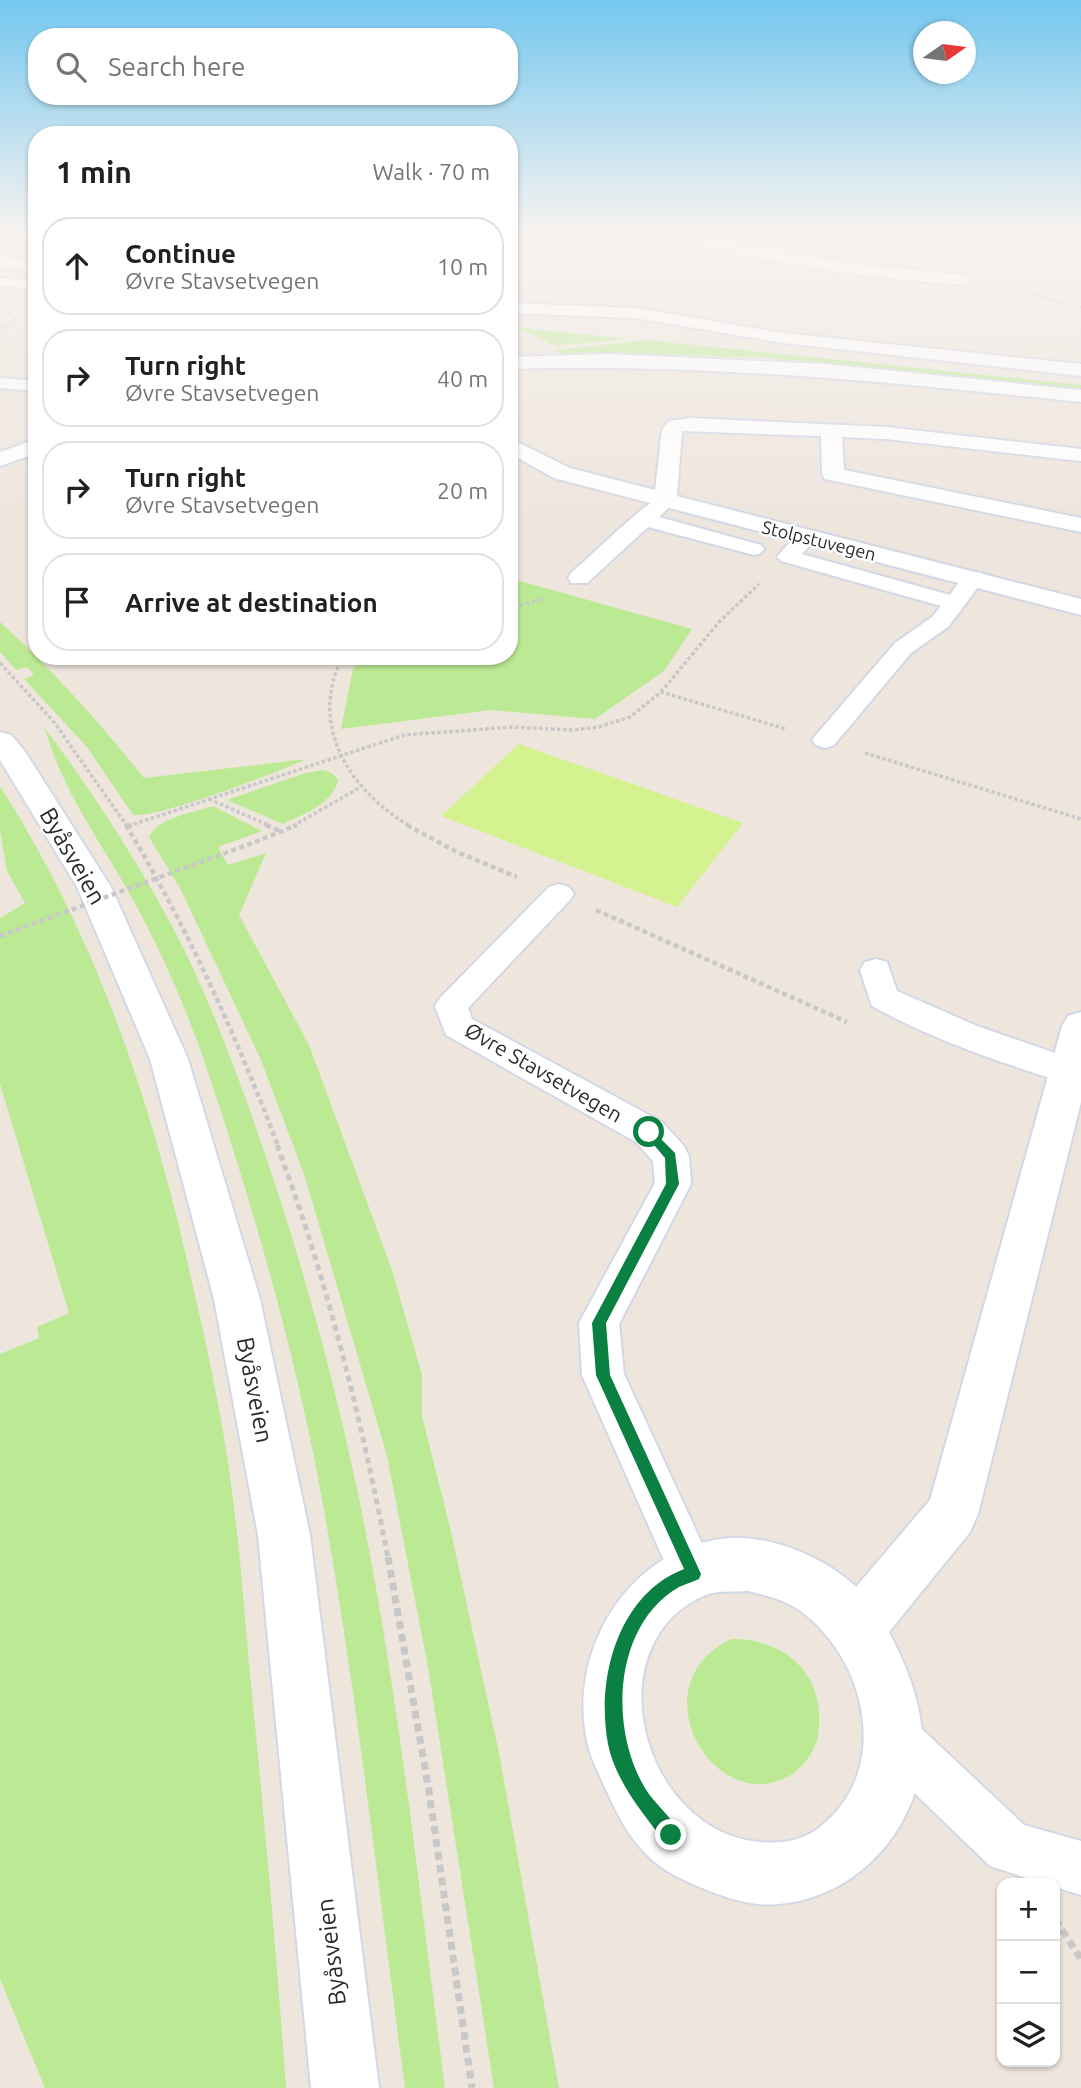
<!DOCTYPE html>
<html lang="en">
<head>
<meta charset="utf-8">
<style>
  :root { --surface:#fff; --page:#f6f6f6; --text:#202124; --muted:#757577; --line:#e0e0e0 }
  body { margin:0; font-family:Ubuntu,sans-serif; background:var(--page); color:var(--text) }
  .controls { position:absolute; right:21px; bottom:21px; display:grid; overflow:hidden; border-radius:14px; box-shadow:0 2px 5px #0004 }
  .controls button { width:63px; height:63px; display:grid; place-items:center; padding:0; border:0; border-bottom:2px solid var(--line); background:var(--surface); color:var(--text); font:35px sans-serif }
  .compass { position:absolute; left:913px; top:21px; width:63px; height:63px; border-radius:50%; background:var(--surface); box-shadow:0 2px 5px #0004; rotate:76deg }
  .stop { position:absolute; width:21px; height:21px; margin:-16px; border:5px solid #0b8043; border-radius:50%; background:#fff }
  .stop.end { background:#0b8043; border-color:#fff; box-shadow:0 2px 7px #0008 }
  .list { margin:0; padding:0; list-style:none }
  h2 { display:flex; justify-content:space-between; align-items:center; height:91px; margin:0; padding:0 28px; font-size:30px }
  h2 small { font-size:23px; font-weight:400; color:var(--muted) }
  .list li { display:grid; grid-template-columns:46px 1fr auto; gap:21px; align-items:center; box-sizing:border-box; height:98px; margin:0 14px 14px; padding:0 14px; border:2px solid var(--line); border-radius:28px }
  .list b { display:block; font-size:26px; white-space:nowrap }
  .list p { margin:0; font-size:23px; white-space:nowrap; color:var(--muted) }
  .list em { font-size:23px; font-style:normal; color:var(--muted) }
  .icon { flex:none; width:38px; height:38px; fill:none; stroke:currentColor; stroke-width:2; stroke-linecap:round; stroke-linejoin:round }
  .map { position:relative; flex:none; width:1081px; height:2088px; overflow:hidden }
  .search { position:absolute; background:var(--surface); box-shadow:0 2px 5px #0004; left:28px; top:28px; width:490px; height:77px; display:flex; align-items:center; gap:18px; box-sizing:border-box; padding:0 24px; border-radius:28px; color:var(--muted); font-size:26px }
  .panel { position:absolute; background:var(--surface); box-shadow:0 2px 5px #0004; left:28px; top:126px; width:490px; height:539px; border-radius:28px }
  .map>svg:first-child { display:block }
  .green { fill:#bcea94 }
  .pitch { fill:#d4f28f }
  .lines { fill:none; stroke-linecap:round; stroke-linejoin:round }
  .service-casing { stroke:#d2d8e5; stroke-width:4 }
  .minor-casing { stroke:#d2d8e5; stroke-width:4 }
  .tertiary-casing { stroke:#d2d8e5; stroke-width:4 }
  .secondary-casing { stroke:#d2d8e5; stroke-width:4 }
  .path-far4 { stroke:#c8c8c8; stroke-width:2; stroke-dasharray:2.5 2; stroke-linecap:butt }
  .path-far3 { stroke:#c8c8c8; stroke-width:3.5; stroke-dasharray:3.5 2.5; stroke-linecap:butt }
  .path-far2 { stroke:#c8c8c8; stroke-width:4.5; stroke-dasharray:5 3.5; stroke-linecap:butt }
  .path-far1 { stroke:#c8c8c8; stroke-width:5; stroke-dasharray:6 4.5; stroke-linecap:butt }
  .path { stroke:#c8c8c8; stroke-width:7; stroke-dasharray:8 5; stroke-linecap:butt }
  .service { fill:#fff; fill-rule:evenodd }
  .minor { fill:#fff; fill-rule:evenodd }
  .tertiary { fill:#fff; fill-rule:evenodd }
  .secondary { fill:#fff; fill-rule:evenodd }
  .path-bridge { stroke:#c8c8c8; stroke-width:4.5; stroke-dasharray:5 3.5; stroke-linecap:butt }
  .route { fill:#0b8043 }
  .labels { text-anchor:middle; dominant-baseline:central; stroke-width:5; stroke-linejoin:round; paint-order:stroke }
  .far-street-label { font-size:18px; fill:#2b2b2b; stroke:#fff }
  .street-label { font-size:21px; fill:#2b2b2b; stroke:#fff }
  .near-street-label { font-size:24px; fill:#2b2b2b; stroke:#fff }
</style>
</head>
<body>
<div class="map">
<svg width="1081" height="2088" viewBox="0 0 1081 2088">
  <rect width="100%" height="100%" fill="#eee5dd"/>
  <!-- green -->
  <g class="green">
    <polygon points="515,327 626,339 555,346"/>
    <polygon points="647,340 1081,385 1081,389 771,358 644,354 559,355 557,350"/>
    <polygon points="509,578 692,629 664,671 595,719 491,710 341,729 353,668 363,656 509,656"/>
    <path d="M 0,622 C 53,670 99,722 144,778 L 307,759 C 278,772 160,818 133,815 L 87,747 L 24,679 L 34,675 L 27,667 L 16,670 L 0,652 Z"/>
    <path d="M 45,728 C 92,792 136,858 173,928 C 210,998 237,1073 263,1148 C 301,1258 333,1376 357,1489 C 398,1684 419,1890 445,2088 L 405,2088 C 377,1881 355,1672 316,1467 C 290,1336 253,1208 211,1081 C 192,1023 168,965 139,911 C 107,850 62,793 45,728 Z"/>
    <path d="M 323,770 L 332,773 L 338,780 C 333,804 304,814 283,824 L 227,800 L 305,773 Z"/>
    <path d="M 0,786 C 102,947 154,1110 195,1295 C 211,1365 226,1436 234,1508 C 241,1559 244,1611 249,1663 C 263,1805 276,1946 286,2088 L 45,2088 L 0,1979 L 0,1354 L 39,1338 L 37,1327 L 69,1313 L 0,1084 L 0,918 L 25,903 L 7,871 L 0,831 Z"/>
    <path d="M 213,806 L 262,831 L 218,847 L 228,865 L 266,853 L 239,915 L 309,1045 L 392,1270 L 422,1375 L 422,1416 L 450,1527 L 499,1753 L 559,2088 L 494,2088 L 428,1667 L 387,1456 L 304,1174 L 261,1060 L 181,890 L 149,837 C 159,817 193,813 213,806 Z"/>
    <path d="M 731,1639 C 784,1638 824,1673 819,1728 C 818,1747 805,1767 789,1776 C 714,1818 636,1685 731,1639 Z"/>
  </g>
  <!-- pitch -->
  <polygon class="pitch" points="519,744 743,823 677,907 441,816"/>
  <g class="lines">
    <!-- service casing -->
    <g class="service-casing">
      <g id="service">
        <polygon points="0,278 37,281 37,289 0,286"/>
        <polygon points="0,378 37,381 37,391 0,388"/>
        <path d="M 665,495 L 675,501 L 659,517 L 761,545 L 764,549 L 761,553 L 754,555 L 648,527 L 587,583 L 571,583 L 568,578 L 571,573 C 589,558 648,499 665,495 Z"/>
        <path d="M 808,531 L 815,533 L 818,537 L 802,554 L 950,595 C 959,583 965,569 982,573 L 985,578 L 948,627 L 911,653 L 834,745 L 825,748 L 816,745 L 812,740 L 816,735 L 895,643 L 932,617 L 941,606 L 781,561 L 777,557 C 785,547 796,534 808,531 Z"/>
        <polygon points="559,884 569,887 574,894 569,901 468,1008 472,1019 662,1122 684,1146 689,1156 691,1184 619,1324 624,1374 716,1574 709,1590 693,1597 677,1590 582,1375 579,1323 655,1183 653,1161 636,1142 446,1035 435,1006 440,998 549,887"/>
        <path d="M 876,959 L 887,962 L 897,991 L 977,1026 L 1081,1062 L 1081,1080 L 1069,1084 C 1002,1063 933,1040 872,1006 L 860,970 L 865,962 Z"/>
        <polygon points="891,1710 909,1717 1024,1825 1081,1841 1081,1895 1055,1887 1055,1883 1042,1883 990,1866 873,1753 866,1735 873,1717"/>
      </g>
    </g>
    <!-- minor casing -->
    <g class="minor-casing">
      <g id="minor">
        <path d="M 662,234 L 689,234 L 853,264 L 964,275 L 972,280 L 964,285 C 863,278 763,262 665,237 Z"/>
        <polygon points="0,256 37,262 37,272 0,266"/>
        <polygon points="509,303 635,308 783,333 1081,364 1081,376 783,343 635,318 509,313"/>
        <polygon points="689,418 886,427 1081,449 1081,461 886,439 842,437 844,470 1081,518 1081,532 825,479 822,474 821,436 682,431 677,496 1081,599 1081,615 554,478 509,453 509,438 570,468 655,490 662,430 669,421"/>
        <path d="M 1081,1012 L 1081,1102 L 978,1514 L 970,1532 L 889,1632 C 905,1663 919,1696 922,1732 C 929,1816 864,1897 779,1904 C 752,1907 727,1898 702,1888 C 683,1880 663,1871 648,1856 C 630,1839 618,1816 608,1794 C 601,1778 592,1762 588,1745 C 565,1651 631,1544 731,1538 C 773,1536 826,1558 856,1587 L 930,1500 L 1062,1026 L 1068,1016 ZM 748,1591 C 769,1596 789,1601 806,1615 C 869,1667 890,1772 820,1827 C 803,1841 781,1844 760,1842 C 645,1833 592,1650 701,1597 C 714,1590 733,1592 748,1591 Z"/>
      </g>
    </g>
    <!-- tertiary casing -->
    <g class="tertiary-casing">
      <g id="tertiary">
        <path d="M 609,354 L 825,364 L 1081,390 L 1081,402 C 889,382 703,363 509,369 L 509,357 Z"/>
        <polygon points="37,439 37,453 0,466 0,452"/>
      </g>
    </g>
    <!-- secondary casing -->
    <g class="secondary-casing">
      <polygon id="secondary" points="0,732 11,735 24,750 111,887 188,1059 260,1299 310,1535 379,2088 311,2088 258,1535 214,1299 150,1059 77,887 0,760"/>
    </g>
    <!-- path-far4 -->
    <g class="path-far4">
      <polyline points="1001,287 1081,307"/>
      <polyline points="0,331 16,318"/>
    </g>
    <!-- path-far3 -->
    <g class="path-far3">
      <polyline points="509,609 545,598"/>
      <path d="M 343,656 C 307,725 350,791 410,826"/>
      <polyline points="0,663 54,722 127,826"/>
      <polyline points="661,692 720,621 759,584"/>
      <polyline points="865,753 1081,819"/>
      <polyline points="209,799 270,826"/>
      <polyline points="128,826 404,735 512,727 572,730 599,727 630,717 661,692 786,729"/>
      <polyline points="293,826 359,788"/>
    </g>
    <!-- path-far2 -->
    <g class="path-far2">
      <path d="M 126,825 C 187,927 236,1035 278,1146"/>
      <polyline points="266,825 280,831"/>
      <polyline points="407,825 457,852 517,877"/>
      <polyline points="128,826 132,825"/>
      <polyline points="255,842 297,825"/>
      <polyline points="596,910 847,1022"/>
    </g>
    <!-- path-far1 -->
    <path class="path-far1" d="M 277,1145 C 327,1279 361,1418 388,1558"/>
    <!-- path -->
    <g class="path">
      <polyline points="388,1557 429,1791 472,2088"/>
      <polyline points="1055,1919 1081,1959"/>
    </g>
    <!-- service -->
    <use href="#service" class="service"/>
    <!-- minor -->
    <use href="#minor" class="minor"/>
    <!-- tertiary -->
    <use href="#tertiary" class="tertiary"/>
    <!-- secondary -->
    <use href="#secondary" class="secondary"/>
    <!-- path-bridge -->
    <polyline class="path-bridge" points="0,936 255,842"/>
  </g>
  <!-- sky -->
  <linearGradient id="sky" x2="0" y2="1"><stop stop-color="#74c7ef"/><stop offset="0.44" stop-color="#f7f3f0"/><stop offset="1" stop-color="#f7f3f0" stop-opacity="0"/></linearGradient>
  <rect width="1081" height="526" fill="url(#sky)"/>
  <!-- route -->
  <path class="route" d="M 649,1127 L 675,1153 L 679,1184 L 606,1323 L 610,1375 L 701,1574 L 699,1579 C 693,1582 685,1584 679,1587 C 613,1625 609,1729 645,1788 C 655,1805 673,1817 680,1835 L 677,1842 L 671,1844 L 665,1842 C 643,1814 615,1780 608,1744 C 596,1680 617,1595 684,1569 L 596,1375 L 592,1323 L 666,1184 L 665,1158 L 643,1132 Z"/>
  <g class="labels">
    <!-- far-street labels -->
    <g class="far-street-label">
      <text transform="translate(819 540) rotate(14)">Stolpstuvegen</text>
    </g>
    <!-- street labels -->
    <g class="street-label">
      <text transform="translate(544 1072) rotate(30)">Øvre Stavsetvegen</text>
    </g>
    <!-- near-street labels -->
    <g class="near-street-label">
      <text transform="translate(73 856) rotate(60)">Byåsveien</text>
      <text transform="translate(255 1390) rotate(79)">Byåsveien</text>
      <text transform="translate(331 1952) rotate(-97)">Byåsveien</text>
    </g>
  </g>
</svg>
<div class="controls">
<button>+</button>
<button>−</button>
<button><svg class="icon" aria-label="layers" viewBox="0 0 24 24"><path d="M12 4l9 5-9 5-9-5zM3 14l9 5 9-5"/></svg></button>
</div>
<svg class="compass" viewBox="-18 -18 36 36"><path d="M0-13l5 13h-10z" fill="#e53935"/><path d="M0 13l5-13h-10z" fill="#757577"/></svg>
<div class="stop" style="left:649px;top:1132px"></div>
<div class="stop end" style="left:671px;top:1835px"></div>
<div class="search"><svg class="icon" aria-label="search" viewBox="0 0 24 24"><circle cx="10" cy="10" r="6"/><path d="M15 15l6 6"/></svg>Search here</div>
<section class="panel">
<h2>1 min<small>Walk · 70 m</small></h2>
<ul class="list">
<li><svg class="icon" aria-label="ahead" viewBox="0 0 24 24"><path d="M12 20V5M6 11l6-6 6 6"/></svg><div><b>Continue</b><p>Øvre Stavsetvegen</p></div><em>10 m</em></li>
<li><svg class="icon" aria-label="right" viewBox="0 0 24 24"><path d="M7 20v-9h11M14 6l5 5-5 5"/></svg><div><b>Turn right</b><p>Øvre Stavsetvegen</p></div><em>40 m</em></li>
<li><svg class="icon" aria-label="right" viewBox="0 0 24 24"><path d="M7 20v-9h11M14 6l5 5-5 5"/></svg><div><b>Turn right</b><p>Øvre Stavsetvegen</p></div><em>20 m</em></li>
<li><svg class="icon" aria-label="arrive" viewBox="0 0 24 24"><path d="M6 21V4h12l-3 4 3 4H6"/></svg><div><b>Arrive at destination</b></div></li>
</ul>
</section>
</div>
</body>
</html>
